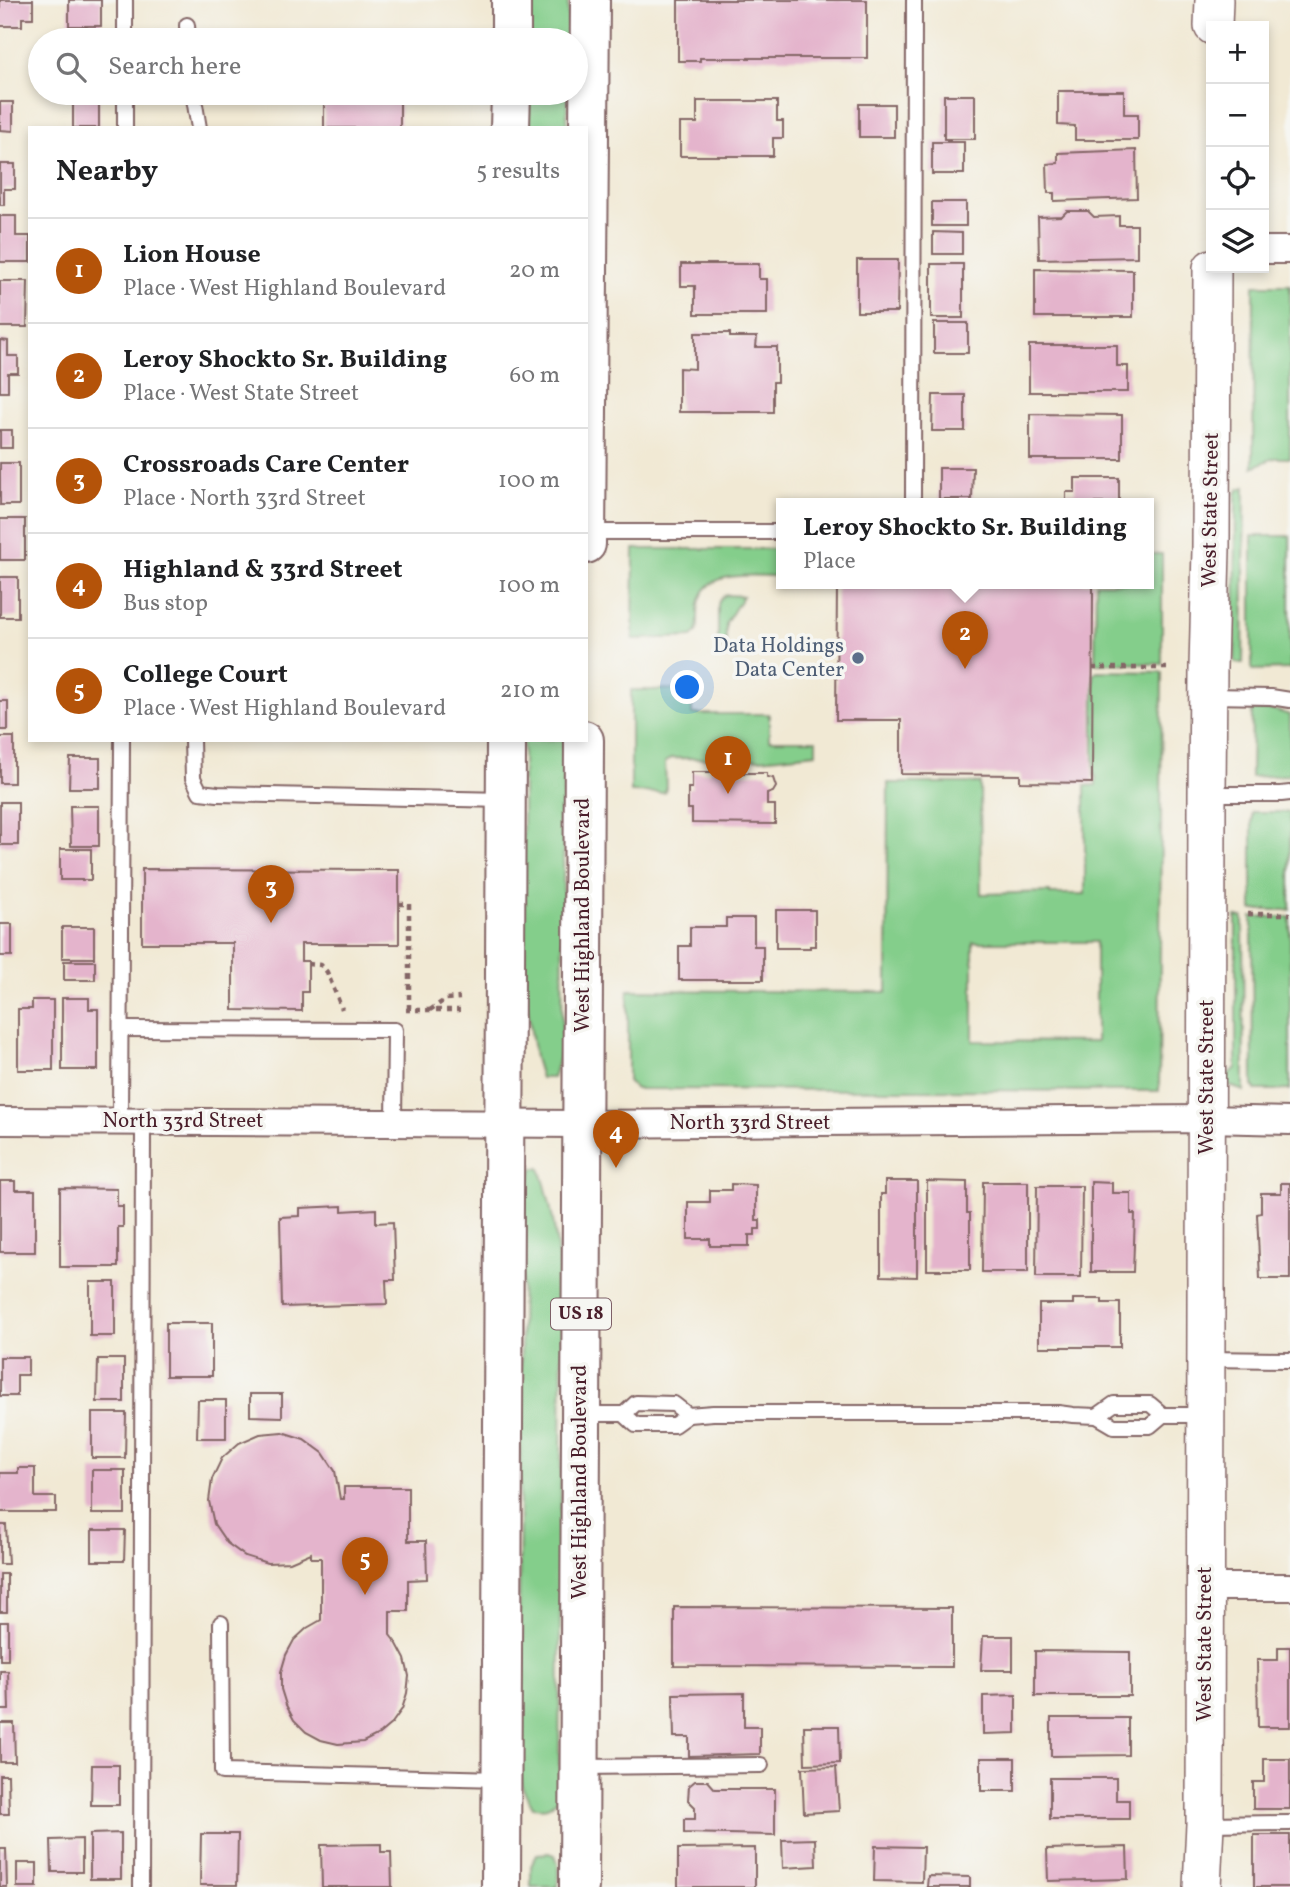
<!DOCTYPE html>
<html lang="en">
<head>
<meta charset="utf-8">
<style>
  :root { --surface:#fff; --page:#f2f2f2; --text:#202124; --muted:#757577; --line:#e0e0e0; --accent:#b45309 }
  body { margin:0; font-family:Vollkorn,serif; background:var(--page); color:var(--text) }
  .controls { position:absolute; right:21px; top:21px; display:grid; overflow:hidden; border-radius:0px; box-shadow:0 4px 10px #0003 }
  .controls button { width:63px; height:63px; display:grid; place-items:center; padding:0; border:0; border-bottom:2px solid var(--line); background:var(--surface); color:var(--text); font:35px sans-serif }
  .you { position:absolute; left:688px; top:688px; width:24px; height:24px; margin:-18px; border:5px solid #fff; border-radius:50%; background:#1a73e8; box-shadow:0 0 0 10px #1a73e833 }
  .badge { display:grid; place-items:center; width:46px; height:46px; border-radius:50%; background:var(--accent); color:#fff; font-size:23px; font-weight:700 }
  .pin { position:absolute; translate:-50% -58px; filter:drop-shadow(0 2px 4px #0008) }
  .pin::after { content:''; position:absolute; top:37px; width:24px; height:21px; background:inherit; clip-path:polygon(0 0,100% 0,50% 100%) }
  .popup { position:absolute; left:776px; top:498px; width:378px; height:91px; box-sizing:border-box; display:grid; place-content:center; border-radius:0px; background:var(--surface); filter:drop-shadow(0 2px 5px #0005); font-size:23px; white-space:nowrap; color:var(--muted) }
  .popup b { font-size:26px; color:var(--text) }
  .popup::after { content:''; position:absolute; left:50%; top:100%; margin-left:-14px; border:14px solid transparent; border-top-color:var(--surface) }
  .list { margin:0; padding:0; list-style:none }
  h2 { display:flex; justify-content:space-between; align-items:center; height:91px; margin:0; padding:0 28px; font-size:30px }
  h2 small { font-size:23px; font-weight:400; color:var(--muted) }
  .list li { display:grid; grid-template-columns:46px 1fr auto; gap:21px; align-items:center; box-sizing:border-box; height:105px; padding:0 28px; border-top:2px solid var(--line) }
  .list b { display:block; font-size:26px; white-space:nowrap }
  .list p { margin:0; font-size:23px; white-space:nowrap; color:var(--muted) }
  .list em { font-size:23px; font-style:normal; color:var(--muted) }
  .icon { flex:none; width:38px; height:38px; fill:none; stroke:currentColor; stroke-width:2; stroke-linecap:round; stroke-linejoin:round }
  .map { position:relative; flex:none; width:1290px; height:1887px; overflow:hidden }
  .search { position:absolute; background:var(--surface); box-shadow:0 4px 10px #0003; left:28px; top:28px; width:560px; height:77px; display:flex; align-items:center; gap:18px; box-sizing:border-box; padding:0 24px; border-radius:38px; color:var(--muted); font-size:26px }
  .panel { position:absolute; background:var(--surface); box-shadow:0 4px 10px #0003; left:28px; top:126px; width:560px; height:616px; border-radius:0px }
  .map>svg:first-child { display:block }
  .green { fill:#84ce8b; stroke:#67765b; stroke-width:2; fill-rule:evenodd }
  .building { fill:#e4b4cc }
  .lines { fill:none; stroke-linecap:round; stroke-linejoin:round }
  .lane-casing { stroke:#846666; stroke-width:18 }
  .street-casing { stroke:#846666; stroke-width:30 }
  .secondary-casing { stroke:#846666; stroke-width:40 }
  .primary-casing { stroke:#846666; stroke-width:42 }
  .path { stroke:#846666; stroke-width:4.5; stroke-dasharray:5 5; stroke-linecap:butt }
  .lane { stroke:#fff; stroke-width:14 }
  .street { stroke:#fff; stroke-width:26 }
  .secondary { stroke:#fff; stroke-width:37 }
  .primary { stroke:#fff; stroke-width:38 }
  .service-dot { fill:#5c6f8a; stroke:#f6f6f2; stroke-width:2.5 }
  .labels { text-anchor:middle; dominant-baseline:central; stroke-width:7; stroke-linejoin:round; paint-order:stroke }
  .shield { fill:#f6f6f2; stroke:#7e6067; stroke-width:2 }
  .shield-label { font-size:19px; font-weight:bold; fill:#4a1f2b }
  .street-label { font-size:21px; fill:#4a1f2b; stroke:#f6f6f2 }
  .service-label { font-size:21px; fill:#4e5e75; stroke:#f6f6f2; text-anchor:end }
</style>
</head>
<body>
<div class="map">
<svg width="1290" height="1887" viewBox="0 0 1290 1887">
  <rect width="100%" height="100%" fill="#f6f6f2"/>
  <filter id="ink" filterUnits="userSpaceOnUse"><feTurbulence type="fractalNoise" baseFrequency=".0143" numOctaves="2"/><feDisplacementMap in="SourceGraphic" scale="14" xChannelSelector="R" yChannelSelector="G"/><feConvolveMatrix kernelMatrix="1 2 1 2 8 2 1 2 1" color-interpolation-filters="sRGB"/></filter>
  <filter id="wash" filterUnits="userSpaceOnUse"><feTurbulence type="fractalNoise" baseFrequency=".00686" numOctaves="4" result="noise"/><feDisplacementMap in="SourceGraphic" scale="28" xChannelSelector="R" yChannelSelector="G"/><feGaussianBlur stdDeviation="1.57" result="paint"/><feColorMatrix in="noise" values="0 0 0 0 0 0 0 0 0 0 0 0 0 0 0 0 0 1.4 0 .05"/><feComposite in="paint" operator="in"/></filter>
  <g filter="url(#wash)">
    <rect width="100%" height="100%" fill="#f1e9d4"/>
    <!-- green -->
    <g class="green">
      <rect x="527" y="0" width="41" height="40"/>
      <rect x="526" y="93" width="41" height="35"/>
      <polygon points="1254,285 1290,285 1290,458 1274,458 1253,467"/>
      <polygon points="1245,487 1243,663 1235,663 1236,494 1239,489"/>
      <polygon points="1252,536 1290,536 1290,669 1252,670"/>
      <path d="M 634,549 L 781,549 L 781,576 C 754,577 706,567 699,604 C 697,613 699,623 697,632 L 692,637 L 633,639 Z"/>
      <polygon points="1149,554 1162,554 1162,664 1095,663 1096,583 1149,583"/>
      <polygon points="726,595 743,596 726,623 726,646 722,649 718,644 718,604 721,598"/>
      <path d="M 1097,671 L 1162,672 L 1159,1091 L 636,1089 L 628,1081 L 628,990 L 887,992 L 888,783 L 980,783 L 981,894 L 1050,892 L 1050,894 L 1085,894 L 1085,786 L 1096,785 L 1096,776 L 1094,776 L 1094,674 ZM 973,942 L 1096,942 L 1096,1042 L 973,1041 Z"/>
      <polygon points="662,689 689,690 692,694 692,714 769,714 769,740 816,740 816,753 760,759 672,758 665,762 666,788 664,793 631,792 631,690 661,690"/>
      <polygon points="1252,710 1274,710 1290,715 1290,775 1251,777"/>
      <polygon points="523,740 564,740 562,1047 553,1078 541,1078 535,1058 523,977"/>
      <rect x="1252" y="812" width="38" height="98"/>
      <polygon points="1236,917 1243,917 1244,1091 1227,1085 1227,1075 1236,1068"/>
      <polygon points="1252,917 1290,917 1290,1090 1255,1090 1255,1087 1253,1087"/>
      <path d="M 533,1168 L 540,1168 C 556,1216 560,1265 562,1316 L 559,1798 C 548,1808 547,1809 533,1807 L 523,1789 L 518,1761 L 522,1205 Z"/>
      <polygon points="549,1853 555,1855 558,1863 558,1887 531,1887 531,1866 537,1854"/>
    </g>
    <g id="blocks">
      <!-- building -->
      <g class="building">
        <polygon points="0,0 33,0 33,18 22,18 22,26 0,26"/>
        <rect x="69" y="0" width="32" height="26"/>
        <polygon points="678,0 867,0 867,58 700,58 700,61 678,61"/>
        <rect x="74" y="34" width="28" height="6"/>
        <polygon points="1058,91 1124,91 1124,114 1138,114 1138,140 1075,140 1075,126 1058,125"/>
        <rect x="73" y="93" width="26" height="35"/>
        <rect x="324" y="93" width="76" height="35"/>
        <rect x="944" y="95" width="31" height="44"/>
        <polygon points="697,101 777,101 777,121 783,121 783,138 773,138 773,156 680,156 680,123 697,123"/>
        <polygon points="0,102 13,102 13,131 0,130"/>
        <rect x="859" y="104" width="35" height="33"/>
        <rect x="932" y="142" width="32" height="32"/>
        <polygon points="1136,150 1137,198 1054,201 1054,193 1048,193 1047,164 1058,163 1058,153"/>
        <polygon points="0,164 15,164 15,189 4,189 4,205 0,205"/>
        <rect x="932" y="202" width="34" height="24"/>
        <polygon points="1067,211 1088,211 1094,217 1119,216 1119,225 1137,225 1137,257 1039,259 1038,217 1062,216"/>
        <polygon points="0,216 16,216 16,236 30,236 30,262 0,262"/>
        <polygon points="933,232 962,233 962,254 933,254"/>
        <polygon points="857,260 898,260 897,312 857,312"/>
        <polygon points="681,264 759,264 759,279 767,279 767,314 695,314 695,286 681,286"/>
        <rect x="931" y="264" width="32" height="54"/>
        <polygon points="1035,269 1133,270 1133,317 1035,317"/>
        <polygon points="0,281 28,281 27,327 0,327"/>
        <rect x="934" y="323" width="34" height="30"/>
        <polygon points="695,333 730,333 730,337 757,337 756,347 777,347 777,382 773,382 773,412 679,412 679,368 695,369"/>
        <polygon points="0,340 8,341 8,356 18,356 18,373 8,373 8,392 0,392"/>
        <polygon points="1029,345 1117,345 1117,366 1128,366 1128,392 1029,392"/>
        <polygon points="933,395 965,395 965,431 932,431"/>
        <polygon points="1030,414 1122,415 1122,459 1030,459"/>
        <rect x="0" y="430" width="12" height="18"/>
        <rect x="0" y="463" width="19" height="42"/>
        <polygon points="939,468 973,468 972,499 939,499"/>
        <polygon points="1075,478 1119,478 1119,503 1066,503 1066,492 1075,492"/>
        <rect x="0" y="519" width="25" height="41"/>
        <rect x="0" y="577" width="18" height="40"/>
        <polygon points="837,583 1093,583 1092,783 1020,782 1020,775 901,774 901,720 836,720"/>
        <rect x="0" y="701" width="8" height="29"/>
        <rect x="0" y="737" width="14" height="46"/>
        <polygon points="70,758 100,758 100,788 69,788"/>
        <polygon points="712,764 738,764 738,773 767,773 767,777 773,778 776,787 773,792 767,794 767,805 775,805 775,824 692,823 692,809 688,809 688,788 692,788 692,772 711,772"/>
        <rect x="0" y="802" width="18" height="43"/>
        <polygon points="70,806 99,806 99,846 71,846"/>
        <rect x="60" y="849" width="31" height="31"/>
        <polygon points="142,869 399,870 399,944 301,944 301,961 308,961 308,992 302,992 302,1011 233,1010 233,943 142,943"/>
        <polygon points="776,910 815,910 815,946 810,946 810,948 776,948"/>
        <polygon points="726,918 754,918 754,946 763,946 763,980 679,980 679,946 690,946 690,927 726,927"/>
        <rect x="0" y="924" width="12" height="32"/>
        <rect x="62" y="927" width="32" height="31"/>
        <rect x="64" y="961" width="31" height="19"/>
        <polygon points="62,998 89,998 89,1009 98,1009 98,1070 62,1070"/>
        <polygon points="32,1000 53,1000 53,1070 18,1070 18,1009 32,1009"/>
        <polygon points="0,1181 15,1181 15,1190 35,1190 35,1252 0,1252"/>
        <polygon points="885,1181 917,1181 917,1277 881,1276 881,1194 885,1194"/>
        <polygon points="927,1181 967,1182 967,1213 970,1213 970,1270 927,1270"/>
        <polygon points="983,1182 1028,1182 1028,1272 982,1272"/>
        <polygon points="1091,1182 1112,1183 1112,1193 1131,1193 1131,1214 1135,1214 1133,1272 1091,1272"/>
        <polygon points="1281,1183 1290,1183 1290,1279 1260,1279 1257,1214 1261,1213 1261,1193 1281,1193"/>
        <polygon points="731,1184 756,1185 756,1220 760,1220 760,1229 755,1229 755,1235 749,1235 749,1246 710,1246 710,1239 688,1239 688,1202 710,1202 710,1190 731,1190"/>
        <polygon points="1037,1186 1082,1186 1081,1277 1036,1277"/>
        <polygon points="60,1188 117,1189 117,1206 123,1206 123,1227 118,1227 118,1267 60,1267"/>
        <polygon points="342,1206 342,1211 376,1209 376,1223 393,1222 395,1280 386,1280 387,1304 282,1307 280,1217 300,1216 300,1208"/>
        <rect x="90" y="1282" width="25" height="54"/>
        <polygon points="1073,1299 1102,1299 1102,1303 1120,1303 1120,1347 1039,1347 1039,1304 1073,1304"/>
        <rect x="166" y="1323" width="46" height="53"/>
        <polygon points="0,1357 28,1357 28,1375 17,1375 17,1396 0,1396"/>
        <polygon points="98,1359 124,1359 124,1402 97,1402"/>
        <polygon points="250,1394 282,1394 282,1417 250,1416"/>
        <polygon points="198,1400 226,1400 226,1438 197,1438"/>
        <polygon points="92,1413 126,1413 125,1458 92,1458"/>
        <polygon points="282,1432 304,1439 323,1453 335,1471 340,1499 344,1499 344,1487 408,1487 408,1541 426,1541 427,1579 408,1580 408,1611 390,1611 390,1635 397,1644 405,1659 409,1676 407,1693 402,1709 392,1723 379,1734 363,1742 338,1744 321,1740 306,1732 294,1720 286,1705 281,1689 281,1672 286,1655 294,1640 307,1628 321,1620 321,1558 311,1558 311,1553 290,1562 267,1563 245,1556 227,1543 214,1524 209,1501 212,1479 222,1458 239,1443 260,1434"/>
        <polygon points="18,1468 35,1468 35,1497 56,1497 56,1512 0,1512 0,1473 18,1473"/>
        <rect x="92" y="1470" width="33" height="44"/>
        <polygon points="0,1525 6,1525 8,1564 0,1564"/>
        <polygon points="92,1530 125,1530 124,1561 92,1561"/>
        <rect x="0" y="1574" width="7" height="38"/>
        <polygon points="674,1607 952,1608 952,1667 674,1666"/>
        <rect x="0" y="1622" width="8" height="38"/>
        <polygon points="983,1636 1013,1636 1013,1670 981,1670"/>
        <polygon points="1278,1647 1290,1647 1290,1727 1258,1727 1257,1660 1278,1660"/>
        <polygon points="1035,1651 1130,1652 1130,1696 1035,1696"/>
        <polygon points="0,1671 8,1671 9,1710 0,1710"/>
        <polygon points="744,1693 744,1727 760,1727 760,1754 689,1756 689,1737 674,1737 673,1694"/>
        <polygon points="1016,1695 1016,1733 983,1734 983,1696"/>
        <polygon points="1051,1718 1128,1718 1128,1755 1051,1756"/>
        <polygon points="0,1723 14,1723 15,1762 0,1762"/>
        <polygon points="804,1726 839,1726 840,1763 805,1764"/>
        <rect x="981" y="1758" width="34" height="33"/>
        <polygon points="1264,1759 1290,1759 1290,1809 1253,1809 1253,1782 1264,1782"/>
        <polygon points="92,1765 119,1765 119,1805 91,1805"/>
        <polygon points="836,1767 839,1811 804,1813 802,1768"/>
        <polygon points="0,1775 8,1775 9,1814 0,1814"/>
        <polygon points="1050,1778 1116,1778 1116,1800 1129,1800 1129,1819 1050,1819"/>
        <polygon points="695,1781 708,1781 715,1789 775,1789 775,1835 684,1833 684,1819 695,1819 695,1807 688,1800 689,1786"/>
        <polygon points="121,1833 121,1879 90,1879 90,1834"/>
        <polygon points="201,1834 238,1834 237,1885 200,1885"/>
        <rect x="1254" y="1835" width="36" height="52"/>
        <polygon points="82,1839 82,1872 52,1872 51,1840"/>
        <polygon points="815,1839 816,1866 783,1868 782,1840"/>
        <polygon points="381,1844 381,1852 391,1852 392,1887 322,1887 321,1845"/>
        <polygon points="875,1846 923,1847 922,1882 874,1881"/>
        <polygon points="1127,1847 1128,1879 1048,1881 1047,1849"/>
        <polygon points="755,1848 755,1887 678,1887 678,1849"/>
        <polygon points="0,1849 6,1849 7,1887 0,1887"/>
        <rect x="17" y="1863" width="20" height="24"/>
        <polygon points="928,1876 970,1877 970,1887 927,1887"/>
      </g>
    </g>
  </g>
  <g filter="url(#ink)">
    <use href="#blocks" fill-opacity="0" stroke="#846666" stroke-width="2"/>
    <g class="lines">
      <!-- lane casing -->
      <g class="lane-casing">
        <g id="lane">
          <polyline points="187,25 188,40"/>
          <polyline points="125,40 125,0"/>
          <polyline points="193,93 199,128"/>
          <polyline points="125,128 125,93"/>
          <polyline points="913,503 914,0"/>
          <polyline points="587,532 781,532"/>
          <polyline points="1208,696 1271,697 1290,700"/>
          <polyline points="192,740 193,778 200,792 218,794 505,800"/>
          <polyline points="1208,794 1281,794 1290,793"/>
          <polyline points="121,1029 395,1030 394,1122"/>
          <polyline points="120,1120 122,740"/>
          <polyline points="1207,1359 1290,1360"/>
          <polygon points="636,1403 674,1404 688,1415 674,1425 636,1425 624,1414"/>
          <polygon points="1114,1404 1150,1404 1163,1415 1150,1426 1114,1426 1097,1416"/>
          <polyline points="582,1414 624,1414"/>
          <polyline points="688,1415 713,1413 1058,1413 1073,1415 1097,1416"/>
          <polyline points="1163,1415 1204,1415"/>
          <polyline points="221,1623 222,1772 500,1779"/>
          <polyline points="581,1767 761,1765"/>
          <polyline points="1206,1824 1290,1823"/>
          <polyline points="141,1887 143,1120"/>
        </g>
      </g>
      <!-- street casing -->
      <g class="street-casing">
        <g id="street">
          <polyline points="1264,250 1290,250"/>
          <polyline points="0,1121 581,1124 1207,1119 1290,1121"/>
          <polyline points="1205,1587 1290,1587"/>
        </g>
      </g>
      <!-- secondary casing -->
      <g class="secondary-casing">
        <g id="secondary">
          <polyline points="1213,26 1214,0"/>
          <polyline points="1202,1887 1205,1824 1207,794 1208,668 1211,549 1212,268"/>
        </g>
      </g>
      <!-- primary casing -->
      <g class="primary-casing">
        <g id="primary">
          <polyline points="511,40 511,0"/>
          <polyline points="510,128 511,93"/>
          <polyline points="586,544 590,0"/>
          <polyline points="501,1887 506,740"/>
          <polyline points="579,1887 584,740"/>
        </g>
      </g>
      <!-- path -->
      <g class="path">
        <polyline points="1092,668 1169,668"/>
        <polyline points="399,904 409,904 409,1010"/>
        <polyline points="1248,914 1290,914"/>
        <polyline points="308,964 321,965 327,972 342,1009"/>
        <polyline points="406,1010 460,1010"/>
        <polyline points="430,1010 446,999 460,998"/>
      </g>
      <!-- lane -->
      <use href="#lane" class="lane"/>
      <!-- street -->
      <use href="#street" class="street"/>
      <!-- secondary -->
      <use href="#secondary" class="secondary"/>
      <!-- primary -->
      <use href="#primary" class="primary"/>
    </g>
  </g>
  <!-- markers -->
  <circle class="service-dot" cx="858" cy="658" r="7"/>
  <g class="labels">
    <!-- shield labels -->
    <rect class="shield" x="551" y="1298.5" width="60" height="31" rx="5"/>
    <g class="shield-label">
      <text x="581" y="1314">US 18</text>
    </g>
    <!-- street labels -->
    <g class="street-label">
      <text transform="translate(1211 510) rotate(-89)">West State Street</text>
      <text transform="translate(583 915) rotate(-90)">West Highland Boulevard</text>
      <text transform="translate(1207 1077) rotate(-90)">West State Street</text>
      <text x="183" y="1121">North 33rd Street</text>
      <text x="750" y="1123">North 33rd Street</text>
      <text transform="translate(580 1482) rotate(-90)">West Highland Boulevard</text>
      <text transform="translate(1205 1644) rotate(-90)">West State Street</text>
    </g>
    <!-- service labels -->
    <g class="service-label">
      <text x="844" y="646">Data Holdings<tspan x="844" dy="24">Data Center</tspan></text>
    </g>
  </g>
</svg>
<div class="controls">
<button>+</button>
<button>−</button>
<button><svg class="icon" aria-label="locate" viewBox="0 0 24 24"><circle cx="12" cy="12" r="6"/><path d="M12 2v4M12 18v4M2 12h4M18 12h4"/></svg></button>
<button><svg class="icon" aria-label="layers" viewBox="0 0 24 24"><path d="M12 4l9 5-9 5-9-5zM3 14l9 5 9-5"/></svg></button>
</div>
<div class="you"></div>
<div class="pin badge" style="left:728px;top:794px">1</div>
<div class="pin badge" style="left:965px;top:669px">2</div>
<div class="popup"><b>Leroy Shockto Sr. Building</b>Place</div>
<div class="pin badge" style="left:271px;top:923px">3</div>
<div class="pin badge" style="left:616px;top:1168px">4</div>
<div class="pin badge" style="left:365px;top:1595px">5</div>
<div class="search"><svg class="icon" aria-label="search" viewBox="0 0 24 24"><circle cx="10" cy="10" r="6"/><path d="M15 15l6 6"/></svg>Search here</div>
<section class="panel">
<h2>Nearby<small>5 results</small></h2>
<ul class="list">
<li><span class="badge">1</span><div><b>Lion House</b><p>Place · West Highland Boulevard</p></div><em>20 m</em></li>
<li><span class="badge">2</span><div><b>Leroy Shockto Sr. Building</b><p>Place · West State Street</p></div><em>60 m</em></li>
<li><span class="badge">3</span><div><b>Crossroads Care Center</b><p>Place · North 33rd Street</p></div><em>100 m</em></li>
<li><span class="badge">4</span><div><b>Highland &amp; 33rd Street</b><p>Bus stop</p></div><em>100 m</em></li>
<li><span class="badge">5</span><div><b>College Court</b><p>Place · West Highland Boulevard</p></div><em>210 m</em></li>
</ul>
</section>
</div>
</body>
</html>
